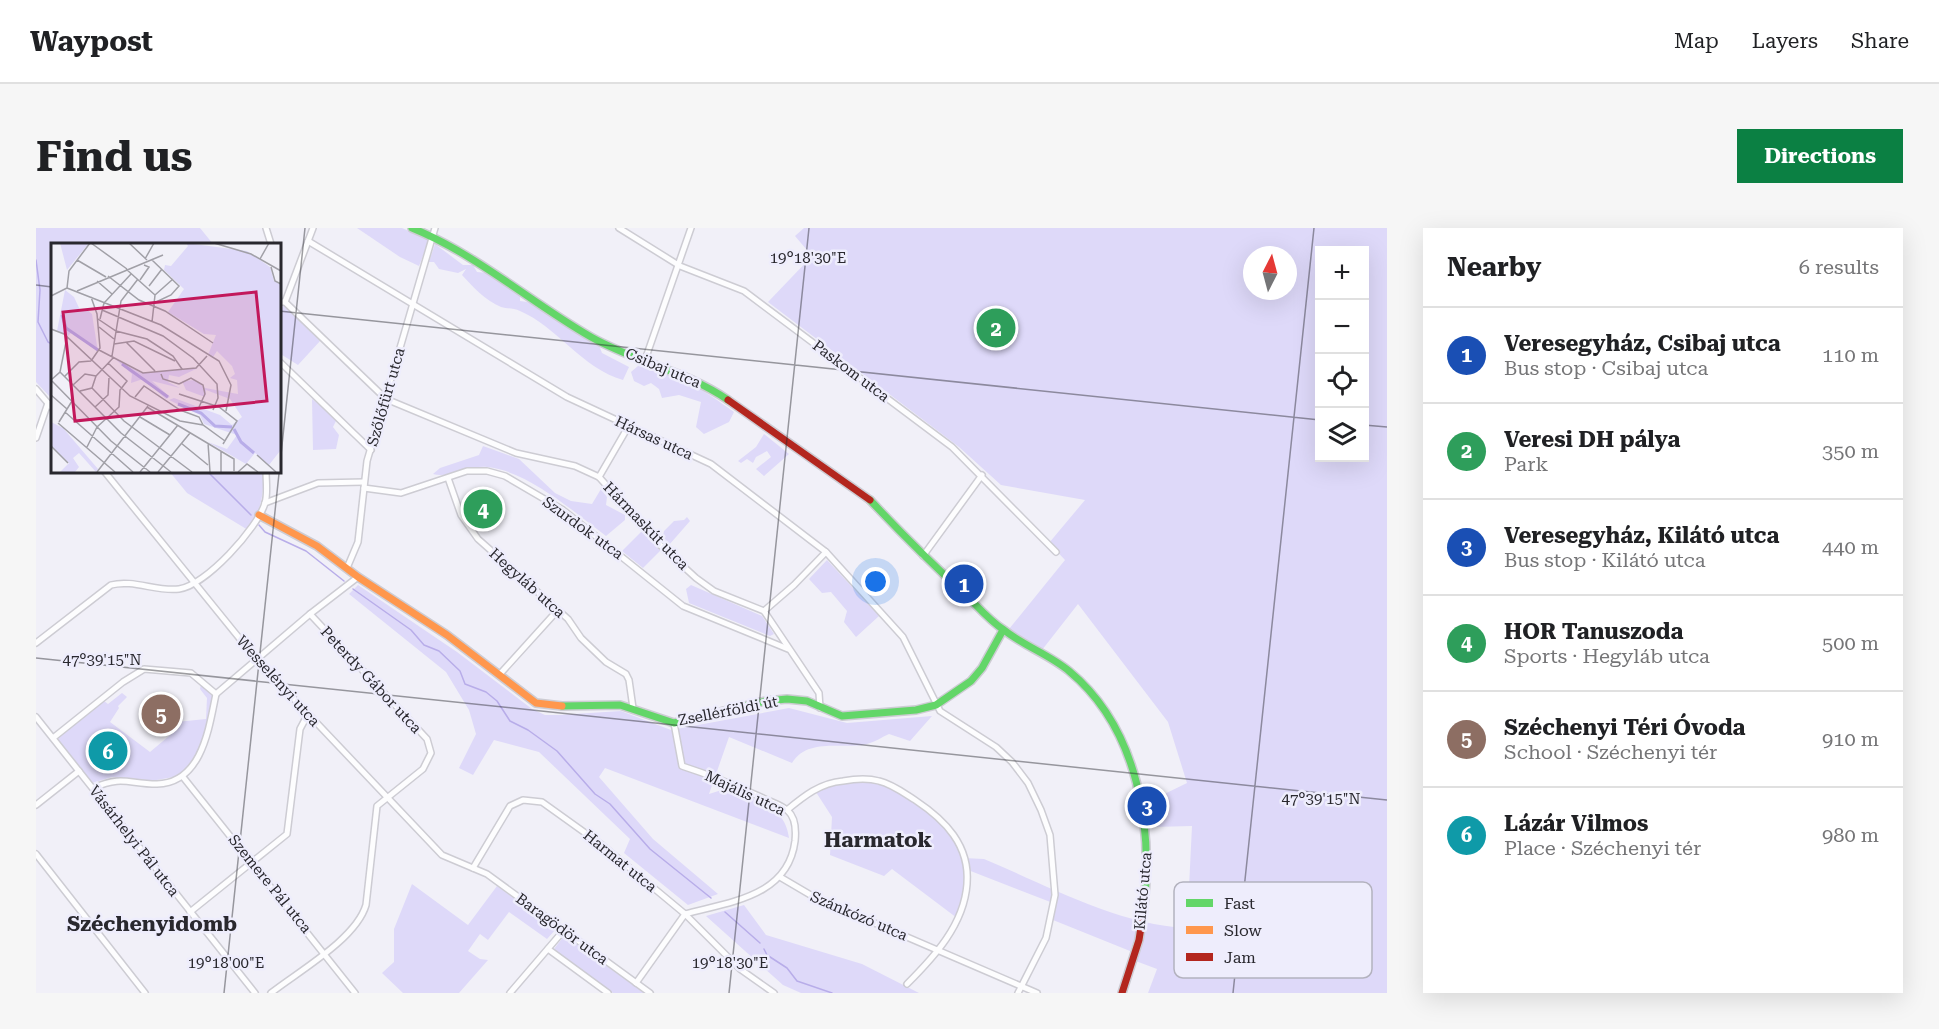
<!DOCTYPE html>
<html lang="en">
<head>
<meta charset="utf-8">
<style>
  :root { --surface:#fff; --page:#f6f6f6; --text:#202124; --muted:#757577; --line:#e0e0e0; --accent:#0b8043 }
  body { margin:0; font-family:"Roboto Serif",serif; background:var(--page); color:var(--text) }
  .controls { position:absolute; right:18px; top:18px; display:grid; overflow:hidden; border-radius:0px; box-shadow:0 6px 24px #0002 }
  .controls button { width:54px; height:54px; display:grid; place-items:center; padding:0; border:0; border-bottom:2px solid var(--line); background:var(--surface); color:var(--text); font:30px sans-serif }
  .compass { position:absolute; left:1207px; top:18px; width:54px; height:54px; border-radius:50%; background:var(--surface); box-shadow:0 6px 24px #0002; rotate:6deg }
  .you { position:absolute; left:840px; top:354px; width:21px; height:21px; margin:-15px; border:4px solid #fff; border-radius:50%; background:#1a73e8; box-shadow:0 0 0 9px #1a73e833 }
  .badge { display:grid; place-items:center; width:39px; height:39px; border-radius:50%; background:var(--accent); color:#fff; font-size:20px; font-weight:700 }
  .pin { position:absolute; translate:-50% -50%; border:3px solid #fff; box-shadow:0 2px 6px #0006 }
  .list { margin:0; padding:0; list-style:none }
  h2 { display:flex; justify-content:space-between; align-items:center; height:78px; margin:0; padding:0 24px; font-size:26px }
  h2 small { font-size:20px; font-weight:400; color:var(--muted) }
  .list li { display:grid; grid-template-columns:39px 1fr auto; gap:18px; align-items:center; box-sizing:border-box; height:96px; padding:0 24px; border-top:2px solid var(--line) }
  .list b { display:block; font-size:22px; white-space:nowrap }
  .list p { margin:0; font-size:20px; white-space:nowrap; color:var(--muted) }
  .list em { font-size:20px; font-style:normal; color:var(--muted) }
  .icon { flex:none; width:33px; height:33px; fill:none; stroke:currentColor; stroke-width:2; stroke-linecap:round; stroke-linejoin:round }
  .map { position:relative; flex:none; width:1351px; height:765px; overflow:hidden; border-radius:0px }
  header { display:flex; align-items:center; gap:36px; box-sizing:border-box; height:84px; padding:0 30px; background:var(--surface); border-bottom:2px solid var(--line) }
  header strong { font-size:28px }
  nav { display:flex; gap:33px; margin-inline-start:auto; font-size:21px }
  .intro { display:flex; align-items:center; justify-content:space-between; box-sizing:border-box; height:144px; padding:0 36px }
  h1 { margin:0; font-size:42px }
  .button { padding:15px 27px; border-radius:0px; background:var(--accent); color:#fff; font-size:21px; font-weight:700 }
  main { display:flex; gap:36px; padding:0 36px }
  aside { flex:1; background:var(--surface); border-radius:0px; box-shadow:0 6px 24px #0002 }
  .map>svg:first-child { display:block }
  .green { fill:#ded9f9; fill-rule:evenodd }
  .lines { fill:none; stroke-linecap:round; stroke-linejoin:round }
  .stream { stroke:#b8ade9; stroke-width:1.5 }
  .street-casing { stroke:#cdccd3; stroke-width:8 }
  .fast-casing { stroke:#cdccd3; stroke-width:10 }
  .slow-casing { stroke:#cdccd3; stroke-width:10 }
  .jam-casing { stroke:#cdccd3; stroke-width:10 }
  .street { stroke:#fdfdfe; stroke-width:5 }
  .fast { stroke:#63d668; stroke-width:7 }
  .slow { stroke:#ff974d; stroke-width:7 }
  .jam { stroke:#b3261e; stroke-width:7 }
  .ticks { fill:none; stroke:#29282e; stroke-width:1.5; stroke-opacity:0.45 }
  .labels { text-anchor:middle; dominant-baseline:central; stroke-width:5; stroke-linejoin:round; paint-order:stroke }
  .street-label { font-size:15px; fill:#29282e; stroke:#eeedfc }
  .district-label { font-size:21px; font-weight:bold; fill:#29282e; stroke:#eeedfc }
  .inset-river { fill:none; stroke:#b8ade9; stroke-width:3 }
  .inset-road { fill:none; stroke:#a1a0a7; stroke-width:1.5 }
  .view { fill:#c2185b; fill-opacity:0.15; stroke:#c2185b; stroke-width:3 }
  .inset-edge { fill:none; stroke:#29282e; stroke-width:3 }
  .key { fill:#eeedfc; stroke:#b3b2be; stroke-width:1.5 }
  .key-label { font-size:16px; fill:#29282e }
  .ticks-label { font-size:15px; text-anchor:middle; fill:#29282e; stroke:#eeedfc; stroke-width:5; stroke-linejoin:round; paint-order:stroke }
</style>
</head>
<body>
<header>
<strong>Waypost</strong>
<nav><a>Map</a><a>Layers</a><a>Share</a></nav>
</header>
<div class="intro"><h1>Find us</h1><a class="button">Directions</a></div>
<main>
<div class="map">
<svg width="1351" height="765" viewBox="0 0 1351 765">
  <rect width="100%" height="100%" fill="#f1f0f8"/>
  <!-- green -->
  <g class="green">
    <polygon points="0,0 164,0 177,16 16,16 15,170 0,154"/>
    <polygon points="321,0 366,0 393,12 383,38 364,29"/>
    <path d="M 768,0 L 1351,0 L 1351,765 L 1112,765 L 1121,741 L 1097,732 L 1104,698 L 1094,723 L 1017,692 L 1017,675 L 932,642 L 929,670 L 921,690 L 856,641 L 848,648 L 794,627 L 796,589 L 778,561 L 811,552 L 834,552 L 852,556 L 912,598 L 928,630 L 948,631 C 1013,658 1080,696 1151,700 L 1156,598 L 1116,599 L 1114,573 L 1151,555 L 1132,494 L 1042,376 L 1006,422 L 973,401 L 1029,332 L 1013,315 L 1049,272 L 965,257 L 923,219 L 732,74 L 776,28 L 759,8 ZM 1284,22 L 1328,22 L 1328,230 L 1284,230 ZM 1216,27 L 1252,27 L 1252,63 L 1216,63 Z"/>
    <path d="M 399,16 L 427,37 L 437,37 L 441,44 L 453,45 L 484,67 L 484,73 C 516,76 534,102 563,117 L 566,125 L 593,139 L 587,152 C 547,141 520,98 484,83 C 478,80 471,81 465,79 C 450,73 436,58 426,47 L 430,41 L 422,45 L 403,41 L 398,34 L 393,34 Z"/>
    <polygon points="247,77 284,113 262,137 243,125 243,90"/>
    <path d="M 602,138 C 638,142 669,163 698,184 L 693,194 L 668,206 L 660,199 L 665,174 L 643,167 L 626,170 L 623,161 L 615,155 L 608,158 L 598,153 L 595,144 Z"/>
    <polygon points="276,171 301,191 297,199 303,207 300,221 277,222"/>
    <polygon points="728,206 753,226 728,248 720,241 735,229 731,223 720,229 717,235 711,231 705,235 702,233 720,219"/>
    <path d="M 447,218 L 483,231 L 519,265 L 535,273 L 556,276 L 565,261 L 571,269 L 570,277 L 589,287 L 589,292 L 570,308 C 538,284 492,243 451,239 C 434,237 412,251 397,246 L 404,240 L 443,227 Z"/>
    <path d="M 133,243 L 228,243 C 227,267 226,282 212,302 L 151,265 Z"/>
    <polygon points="651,289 654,293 633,317 626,311 628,303 638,293 648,292"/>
    <polygon points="607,302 625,322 607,340 586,323"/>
    <polygon points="791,332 843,388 820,409 808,394 811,383 795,364 786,365 773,351"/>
    <path d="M 322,357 L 421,424 L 496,481 L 509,487 L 523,487 L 585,483 L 635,502 L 753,480 L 811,495 L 896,488 L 874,513 L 853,506 C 846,509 839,514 831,516 C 807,522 772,509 756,535 L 693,509 L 673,566 L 692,560 C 720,573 749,577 753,610 L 569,540 L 563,549 L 617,611 L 682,666 L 652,677 L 588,625 L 594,611 L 503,524 L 458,512 L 437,547 L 423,540 L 440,506 L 433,482 L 410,444 L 313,366 Z"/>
    <polygon points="655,357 726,388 738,406 734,408 653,375 650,361"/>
    <polygon points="165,456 177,469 171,501 164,523 143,548 115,553 76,549 56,555 22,513 23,508 68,473 72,476 86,465 91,469 82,478 83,480 74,494 114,524 139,503 131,495 170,491 171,470 164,461"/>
    <polygon points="376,656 432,697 461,658 520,701 511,711 473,684 452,712 444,706 432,723 444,731 452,732 423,765 367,765 346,745 358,734 358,701"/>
    <polygon points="708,677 730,707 826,736 883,765 765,765 747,757 670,688"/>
    <polygon points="528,708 539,715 608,765 577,765 518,721"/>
  </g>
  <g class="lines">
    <!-- stream -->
    <g class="stream">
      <polyline points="0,32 4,62 2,94 12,114 16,116"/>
      <polyline points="154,243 158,245 161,243"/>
      <polyline points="171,243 215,287"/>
      <polyline points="223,297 229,304 270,323 308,353"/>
      <polyline points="317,361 375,402 388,417 403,423 424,443 429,456 450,464 461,473 474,493 492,502 521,523 559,566 574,576 614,621 675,670"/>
      <polyline points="689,684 724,715"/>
      <polyline points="728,721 731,727 751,740 761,753 796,765"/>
    </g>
    <!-- street casing -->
    <g class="street-casing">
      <g id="street">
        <polyline points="230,0 235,16"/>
        <polyline points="583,0 644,38 708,63 916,219 1020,324"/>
        <polyline points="272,13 531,169 675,236 790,324 867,409 904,483 960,519 976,534 992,555 1005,582 1014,607 1019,667 1010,710 982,765"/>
        <polyline points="243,74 249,74 350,171 480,225 539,238 563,249 623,316 660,350 678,363 728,383 783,465 784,480"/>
        <polyline points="249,74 277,0"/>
        <polyline points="609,132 655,0"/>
        <polyline points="243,133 335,222"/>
        <polyline points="0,161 16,180"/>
        <polyline points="0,210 12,175"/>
        <polyline points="68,243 221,432 406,627 451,646 614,765"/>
        <polyline points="563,249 592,199"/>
        <polyline points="412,250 425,287 442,311 532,391 545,410 570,434 590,446 593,452 597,480"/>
        <polyline points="328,260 365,265 431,243 451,243 469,248 527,282 647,378 752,421"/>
        <polyline points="229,275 282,255 328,254"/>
        <polyline points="887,328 946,247"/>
        <polyline points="311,340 322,314 331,233 399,0"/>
        <polyline points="728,383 758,357 790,324"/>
        <path d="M 0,415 L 75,357 C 97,351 121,364 143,361 C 169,358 222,300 229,275 C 232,266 230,253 230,243"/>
        <polyline points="464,446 521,383"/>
        <polyline points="180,466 274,386 322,349"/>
        <polyline points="0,489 219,765"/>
        <path d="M 638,495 L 646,538 C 674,547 701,558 727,570 C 735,574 746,577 752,583 C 760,590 760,603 759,613 C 752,669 693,674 649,686"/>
        <polyline points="17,510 87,454 108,441 155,445 180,466"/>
        <polyline points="147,549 319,765"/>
        <path d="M 57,560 C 87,547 92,556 121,556 C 166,555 173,500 180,466"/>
        <polyline points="0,577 43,543"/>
        <path d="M 751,582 C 768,568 784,555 807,553 C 818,551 832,550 843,553 C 856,556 868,565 879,572 C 909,592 934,617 931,656 C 928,697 898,729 871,756"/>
        <polyline points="0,626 109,765"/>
        <polyline points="437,640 474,578 487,572 506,574 566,617 649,686 704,741 738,765"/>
        <polyline points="744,649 778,669 1001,765"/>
        <polyline points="154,684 251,606 264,501 272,486"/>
        <polyline points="512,721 572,765"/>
        <polyline points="600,755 649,686"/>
        <path d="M 235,765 C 263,743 320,711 330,677 L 341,578 L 387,541 L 395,525 L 391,511 L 274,386"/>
        <polyline points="474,765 528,702"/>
      </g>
    </g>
    <!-- fast casing -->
    <g class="fast-casing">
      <g id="fast">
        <path d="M 376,0 C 442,27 494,74 555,109 C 599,134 650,143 692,172"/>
        <path d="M 834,272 C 865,305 897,337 931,368 C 943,380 954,393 968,402 C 988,418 1014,427 1033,443 C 1103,501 1118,601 1107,686"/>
        <polyline points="526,478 584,477 638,495 730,473 751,471 771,473 806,488 880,482 900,477 935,453 946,440 967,402"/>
      </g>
    </g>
    <!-- slow casing -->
    <g class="slow-casing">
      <polyline id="slow" points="223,287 281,318 322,349 411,407 500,475 526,478"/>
    </g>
    <!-- jam casing -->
    <g class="jam-casing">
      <g id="jam">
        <polyline points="692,172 834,272"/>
        <polyline points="1086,765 1103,712 1107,686"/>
      </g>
    </g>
    <!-- street -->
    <use href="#street" class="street"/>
    <!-- fast -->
    <use href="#fast" class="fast"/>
    <!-- slow -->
    <use href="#slow" class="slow"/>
    <!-- jam -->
    <use href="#jam" class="jam"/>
  </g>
  <!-- ticks -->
  <path class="ticks" d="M 0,57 L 16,59M 243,83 L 1284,192M 1328,197 L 1351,199M 0,430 L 1351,572M 188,765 L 269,0M 693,765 L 773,0M 1197,765 L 1278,0"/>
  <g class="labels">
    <!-- street labels -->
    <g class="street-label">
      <text transform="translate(627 140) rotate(23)">Csibaj utca</text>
      <text transform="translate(815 143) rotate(37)">Paskom utca</text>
      <text transform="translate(350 169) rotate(-74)">Szőlőfürt utca</text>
      <text transform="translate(618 210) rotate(25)">Hársas utca</text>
      <text transform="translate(610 298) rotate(46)">Hármaskút utca</text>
      <text transform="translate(547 300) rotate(36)">Szurdok utca</text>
      <text transform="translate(491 355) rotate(42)">Hegyláb utca</text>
      <text transform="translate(335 452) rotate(47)">Peterdy Gábor utca</text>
      <text transform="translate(242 453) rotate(48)">Wesselényi utca</text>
      <text transform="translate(692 483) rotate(-11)">Zsellérföldi út</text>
      <text transform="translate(709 565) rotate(25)">Majális utca</text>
      <text transform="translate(98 613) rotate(52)">Vásárhelyi Pál utca</text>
      <text transform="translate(584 633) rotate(39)">Harmat utca</text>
      <text transform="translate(234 656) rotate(51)">Szemere Pál utca</text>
      <text transform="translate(1107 663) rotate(-85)">Kilátó utca</text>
      <text transform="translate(823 688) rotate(23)">Szánkózó utca</text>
      <text transform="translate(526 701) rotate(36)">Baragödör utca</text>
    </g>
    <!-- district labels -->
    <g class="district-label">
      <text x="842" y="612">Harmatok</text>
      <text x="116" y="696">Széchenyidomb</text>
    </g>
  </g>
  <!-- overview -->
  <g transform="translate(15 15)">
    <rect width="230" height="230" fill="#f1f0f8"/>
    <path d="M 9,0 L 38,0 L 16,27 ZM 135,0 L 196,8 L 219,24 L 223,38 L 229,41 L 229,208 L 218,222 L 204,210 L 195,221 L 157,199 L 176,206 L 186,192 L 153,181 L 149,172 L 118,157 L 123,155 L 169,172 L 181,182 L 191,174 L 179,156 L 155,147 L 154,154 L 135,147 L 131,138 L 144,137 L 154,145 L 187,151 L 186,137 L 179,135 L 184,131 L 181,123 L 166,108 L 162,114 L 157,112 L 165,92 L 153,91 L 117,69 L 133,46 L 113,27 L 114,22 L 120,23 L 137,3 ZM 14,47 L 23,54 L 29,67 L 35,66 L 41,71 L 47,109 L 21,89 L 17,93 L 6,88 ZM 63,115 L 90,130 L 147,125 L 128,134 L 118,132 L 117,139 L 129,145 L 101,138 L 119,154 L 115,156 L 92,136 L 80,140 L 81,131 ZM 0,179 L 12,185 L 47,226 L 45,229 L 28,210 L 22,215 L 28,224 L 24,229 L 9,229 L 18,220 L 0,203 Z" fill="#ded9f9"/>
    <path class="inset-river" d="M 11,72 L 15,85 L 47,107M 71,121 L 117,154M 127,161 L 150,170 L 164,183 L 181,184M 183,186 L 190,199 L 203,210"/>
    <path class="inset-road" d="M 40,0 L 76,26M 78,0 L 96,17M 163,0 L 200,11 L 230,28M 94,16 L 103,0M 209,16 L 218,0M 26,17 L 55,34M 101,17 L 128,43 L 120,52 L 105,59M 220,24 L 224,38 L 230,41M 75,26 L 104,52 L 101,79M 57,33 L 88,57 L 114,68 L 162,100M 89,37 L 98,24 L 93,22M 46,38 L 61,51M 98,43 L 111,26M 16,45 L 110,82 L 168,118 L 180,142 L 175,168M 26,48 L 112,12M 104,52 L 122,36M 0,53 L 16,45 L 18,28 L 39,0M 40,54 L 46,71 L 49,105 L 40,118M 51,67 L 112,93 L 142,115 L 166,141 L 167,155 L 162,167M 47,76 L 65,88 L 96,96 L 122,113 L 131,126M 49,76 L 53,60 L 80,31M 48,84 L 63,96M 0,86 L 13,91 L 79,153 L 129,178 L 152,182 L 174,198M 75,99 L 104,128M 63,101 L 83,98 L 124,118M 48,107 L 92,130 L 145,125 L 156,113M 61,113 L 70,58 L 87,36M 9,129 L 70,190 L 120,229M 110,131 L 112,136 L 128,141M 14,133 L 28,119 L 40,118M 45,133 L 63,114M 0,137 L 60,198 L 99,229M 0,137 L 9,129 L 16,94M 128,141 L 140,135 L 152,142 L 154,151 L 148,164M 22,142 L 34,131 L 45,133M 41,145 L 73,178 L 141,229M 29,148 L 41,145 L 45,133M 128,151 L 168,164 L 186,178 L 172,201M 0,152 L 16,166M 84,154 L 93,143 L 129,167 L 148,174 L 152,182M 44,164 L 57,152 L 58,135M 96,164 L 183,216 L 183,228M 14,169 L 82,229M 89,174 L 119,192M 8,179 L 21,158M 7,180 L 64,229M 46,184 L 68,164 L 69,147 L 76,138 L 57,120M 130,200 L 157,222M 157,200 L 159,229M 0,203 L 17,220M 36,204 L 46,184M 170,208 L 170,229M 206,212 L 225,229M 46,229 L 97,163M 89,229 L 127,182M 107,229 L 139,190M 187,229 L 196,221 L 207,229"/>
    <path class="view" d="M 205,49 L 216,158 L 24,178 L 12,69 Z"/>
    <rect width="230" height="230" class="inset-edge"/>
  </g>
  <!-- legend -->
  <rect x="1138" y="654" width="198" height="96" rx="9" class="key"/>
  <rect x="1150" y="671" width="27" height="8" fill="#63d668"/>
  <rect x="1150" y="698" width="27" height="8" fill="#ff974d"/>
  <rect x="1150" y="725" width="27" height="8" fill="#b3261e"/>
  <g class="key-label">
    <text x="1188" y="681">Fast</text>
    <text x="1188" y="708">Slow</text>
    <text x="1188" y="735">Jam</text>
  </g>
  <g class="ticks-label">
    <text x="772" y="35">19°18'30"E</text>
    <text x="66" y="437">47°39'15"N</text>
    <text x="1285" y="576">47°39'15"N</text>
    <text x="190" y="740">19°18'00"E</text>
    <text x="694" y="740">19°18'30"E</text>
  </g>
</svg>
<div class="controls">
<button>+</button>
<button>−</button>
<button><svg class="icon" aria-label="locate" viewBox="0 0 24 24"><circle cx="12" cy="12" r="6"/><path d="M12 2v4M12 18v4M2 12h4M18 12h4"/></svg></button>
<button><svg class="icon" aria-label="layers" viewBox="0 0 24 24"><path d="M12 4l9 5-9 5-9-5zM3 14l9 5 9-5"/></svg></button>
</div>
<svg class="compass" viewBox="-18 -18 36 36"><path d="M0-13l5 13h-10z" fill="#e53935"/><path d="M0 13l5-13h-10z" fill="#757577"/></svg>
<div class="you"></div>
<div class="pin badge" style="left:928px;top:356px;background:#1a4fb4">1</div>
<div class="pin badge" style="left:960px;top:100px;background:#2e9e5b">2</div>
<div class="pin badge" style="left:1111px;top:578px;background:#1a4fb4">3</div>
<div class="pin badge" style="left:447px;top:281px;background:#2e9e5b">4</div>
<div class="pin badge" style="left:125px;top:486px;background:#8d6e63">5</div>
<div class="pin badge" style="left:72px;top:523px;background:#0f9aa8">6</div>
</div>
<aside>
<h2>Nearby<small>6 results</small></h2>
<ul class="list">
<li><span class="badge" style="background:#1a4fb4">1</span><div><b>Veresegyház, Csibaj utca</b><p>Bus stop · Csibaj utca</p></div><em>110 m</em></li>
<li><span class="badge" style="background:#2e9e5b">2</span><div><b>Veresi DH pálya</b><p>Park</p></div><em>350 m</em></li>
<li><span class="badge" style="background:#1a4fb4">3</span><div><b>Veresegyház, Kilátó utca</b><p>Bus stop · Kilátó utca</p></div><em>440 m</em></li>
<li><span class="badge" style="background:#2e9e5b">4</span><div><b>HOR Tanuszoda</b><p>Sports · Hegyláb utca</p></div><em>500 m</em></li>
<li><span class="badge" style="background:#8d6e63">5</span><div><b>Széchenyi Téri Óvoda</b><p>School · Széchenyi tér</p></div><em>910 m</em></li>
<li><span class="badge" style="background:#0f9aa8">6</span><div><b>Lázár Vilmos</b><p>Place · Széchenyi tér</p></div><em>980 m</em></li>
</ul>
</aside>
</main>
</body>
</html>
